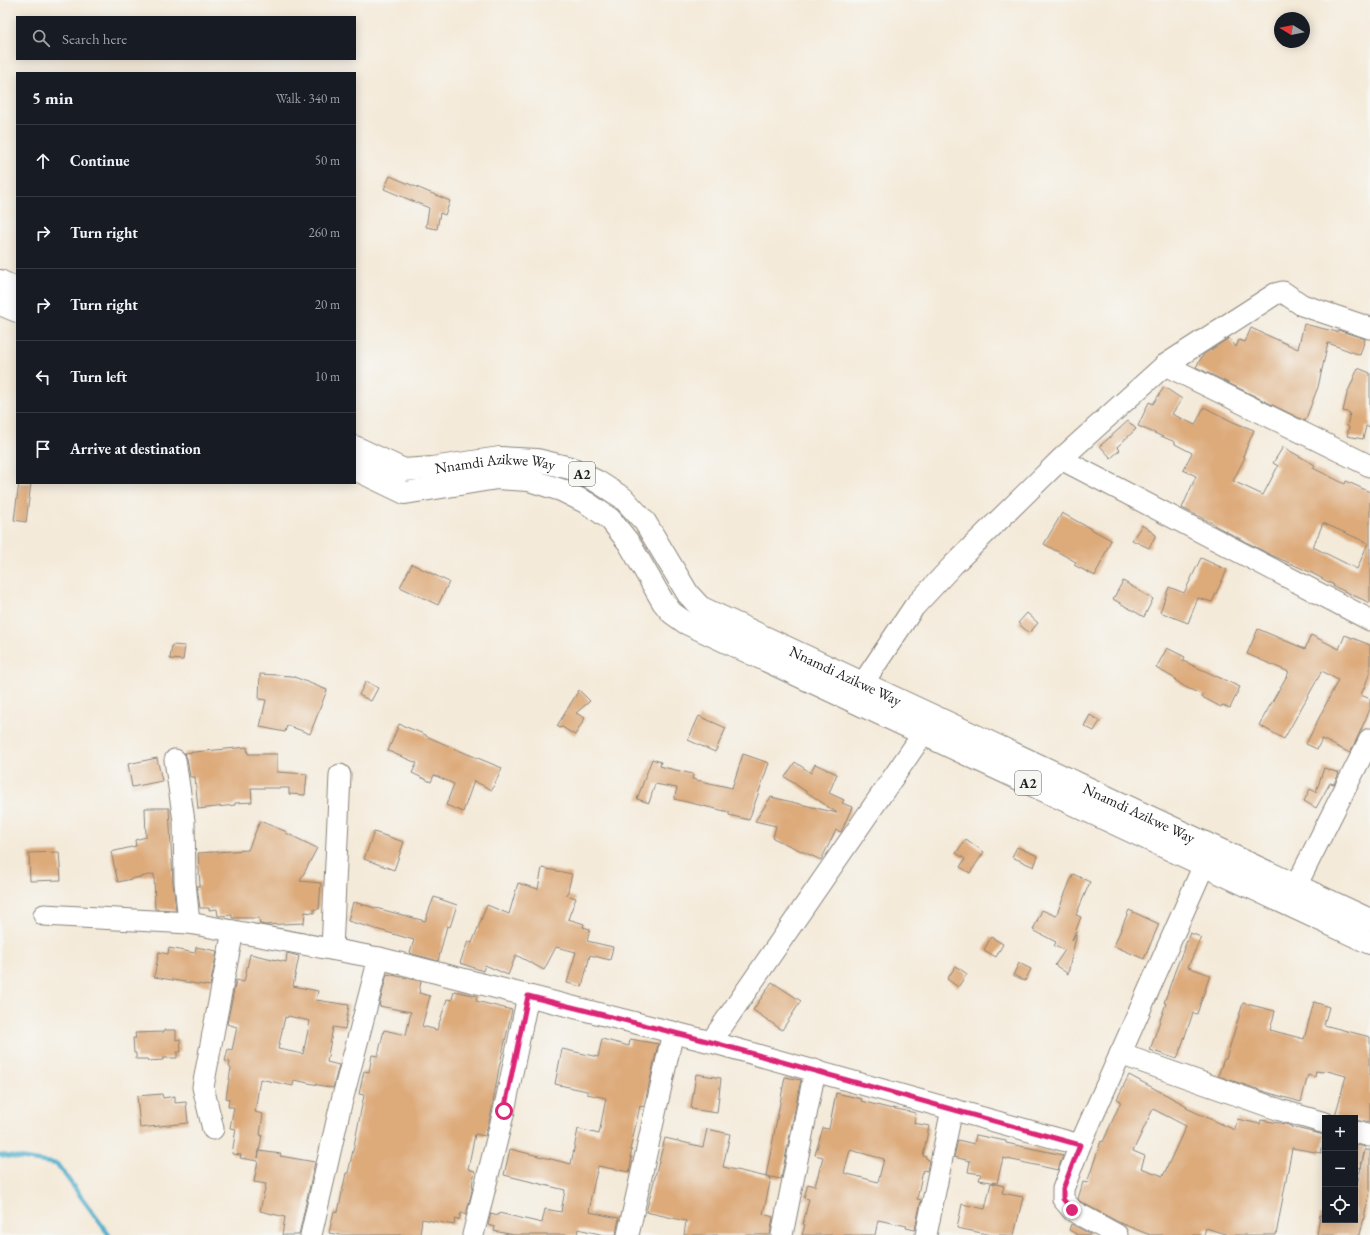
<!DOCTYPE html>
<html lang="en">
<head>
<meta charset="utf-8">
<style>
  :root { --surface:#171b24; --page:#242831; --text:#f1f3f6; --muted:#9ea1a6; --line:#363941 }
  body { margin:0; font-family:"EB Garamond",serif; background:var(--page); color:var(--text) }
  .controls { position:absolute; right:12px; bottom:12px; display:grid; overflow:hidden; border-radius:0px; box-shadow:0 2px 10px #0003 }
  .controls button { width:36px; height:36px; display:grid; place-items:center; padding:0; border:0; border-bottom:1px solid var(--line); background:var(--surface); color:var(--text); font:20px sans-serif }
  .compass { position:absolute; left:1274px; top:12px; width:36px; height:36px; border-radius:50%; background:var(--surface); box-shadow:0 2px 10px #0003; rotate:280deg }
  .stop { position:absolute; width:12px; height:12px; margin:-9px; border:3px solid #db2777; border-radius:50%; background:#fff }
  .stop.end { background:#db2777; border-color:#fff; box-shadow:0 1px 4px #0008 }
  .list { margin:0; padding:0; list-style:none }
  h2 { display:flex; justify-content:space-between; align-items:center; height:52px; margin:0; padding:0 16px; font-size:17px }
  h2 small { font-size:13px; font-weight:400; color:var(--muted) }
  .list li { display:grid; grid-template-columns:26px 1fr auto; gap:12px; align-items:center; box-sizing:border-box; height:72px; padding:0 16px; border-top:1px solid var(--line) }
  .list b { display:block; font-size:15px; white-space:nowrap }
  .list em { font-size:13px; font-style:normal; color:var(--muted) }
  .icon { flex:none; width:22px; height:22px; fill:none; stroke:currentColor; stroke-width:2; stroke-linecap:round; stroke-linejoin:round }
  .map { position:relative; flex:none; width:1370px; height:1235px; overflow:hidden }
  .search { position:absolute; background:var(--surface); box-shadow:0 2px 10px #0003; left:16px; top:16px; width:340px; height:44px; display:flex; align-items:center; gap:10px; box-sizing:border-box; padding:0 14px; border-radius:0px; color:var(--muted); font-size:15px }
  .panel { position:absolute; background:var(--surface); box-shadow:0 2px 10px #0003; left:16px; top:72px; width:340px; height:412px; border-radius:0px }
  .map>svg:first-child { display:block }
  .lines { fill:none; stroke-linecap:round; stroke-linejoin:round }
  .stream { stroke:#4daecc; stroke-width:4.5 }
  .building { fill:#ddaa7a; fill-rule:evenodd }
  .minor-casing { stroke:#88837a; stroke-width:23 }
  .highway-casing { stroke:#88837a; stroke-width:24 }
  .minor { stroke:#fff; stroke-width:21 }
  .highway { stroke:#fff; stroke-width:22 }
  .route { stroke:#db2777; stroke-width:5 }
  .labels { text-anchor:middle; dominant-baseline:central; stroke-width:4; stroke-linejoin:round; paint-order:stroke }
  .shield { fill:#f6f6f2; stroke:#5d5d5c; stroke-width:1 }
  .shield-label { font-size:14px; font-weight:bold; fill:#1c1c1c }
  .street-label { font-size:15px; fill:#1c1c1c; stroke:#f6f6f2 }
</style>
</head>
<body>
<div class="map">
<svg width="1370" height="1235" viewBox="0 0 1370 1235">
  <rect width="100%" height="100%" fill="#f6f6f2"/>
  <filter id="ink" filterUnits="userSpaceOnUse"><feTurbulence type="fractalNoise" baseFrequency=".025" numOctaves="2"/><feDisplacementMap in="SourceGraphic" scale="8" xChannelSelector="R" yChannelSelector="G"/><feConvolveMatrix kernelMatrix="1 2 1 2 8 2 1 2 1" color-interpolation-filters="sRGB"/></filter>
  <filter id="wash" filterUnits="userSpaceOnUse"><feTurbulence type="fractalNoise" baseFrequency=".012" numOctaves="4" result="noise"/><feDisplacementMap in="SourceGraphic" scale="16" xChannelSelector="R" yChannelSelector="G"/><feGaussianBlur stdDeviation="0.9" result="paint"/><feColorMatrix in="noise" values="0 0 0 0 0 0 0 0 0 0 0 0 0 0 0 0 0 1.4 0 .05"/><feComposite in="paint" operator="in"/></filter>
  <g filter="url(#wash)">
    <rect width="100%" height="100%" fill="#f4ead9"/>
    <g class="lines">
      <!-- stream -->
      <polyline class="stream" points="0,1155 57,1164 109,1235"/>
    </g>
    <g id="blocks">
      <!-- building -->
      <g class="building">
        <polygon points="390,176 450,201 445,215 440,213 437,229 426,227 429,208 384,189"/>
        <polygon points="1304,324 1337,332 1338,330 1365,339 1360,355 1328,343 1318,387 1305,421 1196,367 1203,355 1229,338 1236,347 1239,340 1245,342 1251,328 1298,349"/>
        <polygon points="1358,368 1370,373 1370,428 1366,426 1363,439 1347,436 1349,427 1347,426 1350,413 1343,411 1347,394"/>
        <path d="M 1164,387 L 1182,399 L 1172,414 L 1195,425 L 1204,407 L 1233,422 L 1254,430 L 1243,456 L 1245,457 L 1233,481 L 1263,495 L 1278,466 L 1273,463 L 1283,447 L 1315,465 L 1313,468 L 1345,484 L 1346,481 L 1370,492 L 1370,603 L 1333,586 L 1334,585 L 1310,572 L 1269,554 L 1214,525 L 1214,524 L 1182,508 L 1196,476 L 1183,470 L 1192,453 L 1175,444 L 1175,442 L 1138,426 L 1149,402 L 1153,404 ZM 1323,523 L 1368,543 L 1357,569 L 1313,547 Z"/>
        <polygon points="1128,421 1136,429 1117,447 1120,450 1111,458 1100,446"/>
        <polygon points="19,483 31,483 26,522 14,520"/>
        <polygon points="1062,513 1111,540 1095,576 1074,565 1076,562 1044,544"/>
        <polygon points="1142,525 1156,535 1149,548 1132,540"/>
        <polygon points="1201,558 1227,570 1212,602 1198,598 1188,623 1160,612 1169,587 1184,593"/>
        <polygon points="412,564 449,582 438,605 400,587"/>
        <polygon points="1123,581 1153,599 1144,617 1113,599"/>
        <polygon points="1027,613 1038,623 1029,633 1018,623"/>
        <polygon points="1258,629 1305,649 1311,635 1339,649 1345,635 1370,645 1370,673 1361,695 1370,699 1370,709 1360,732 1350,753 1322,739 1317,749 1306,744 1338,680 1322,671 1284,739 1259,725 1289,672 1247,654"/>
        <polygon points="172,645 185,646 183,660 170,659"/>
        <polygon points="1167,648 1185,657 1183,661 1240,687 1230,708 1222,705 1221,707 1202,697 1203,695 1185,687 1175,680 1176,679 1156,668"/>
        <polygon points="260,674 292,676 327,690 310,734 287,725 285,732 260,727 266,700 259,699"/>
        <polygon points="366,681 378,688 371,701 359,695"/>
        <polygon points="579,690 590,701 576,713 585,718 575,735 562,727 560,728 557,726"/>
        <polygon points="1090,715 1100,721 1094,731 1084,726"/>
        <polygon points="699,716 726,728 715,752 688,740"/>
        <polygon points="399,724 426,735 426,736 458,750 502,768 492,790 474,781 463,812 446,805 454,784 434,775 431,782 412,773 417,763 388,751"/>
        <polygon points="247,747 248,754 277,754 277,772 307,774 305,795 289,794 289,788 251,788 252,802 235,803 235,805 198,809 195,777 190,777 187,758 184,753"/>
        <polygon points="743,754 769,763 749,820 729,815 729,812 674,799 677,788 655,784 649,803 637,799 652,759 661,762 660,766 667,768 693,774 692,779 732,788"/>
        <polygon points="157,758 162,781 132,787 128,764"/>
        <polygon points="795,762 811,773 815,764 837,774 829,793 844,800 842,803 852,807 843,828 841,832 836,830 821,860 773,838 776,826 755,821 771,797 837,813 785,777"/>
        <polygon points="1324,768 1339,773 1334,784 1330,783 1316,808 1304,801 1310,789 1316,792"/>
        <polygon points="145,808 169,808 173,883 176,910 155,909 154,874 118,882 111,852 136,846 135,840 146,837"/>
        <polygon points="260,821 287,832 286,833 317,848 300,881 321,883 319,909 314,909 314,913 305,912 304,923 264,925 260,924 259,918 232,918 232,915 218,916 217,909 209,910 209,908 200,908 197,886 200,886 198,853 248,850"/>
        <polygon points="374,832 404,842 394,870 364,859"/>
        <polygon points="966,839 984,852 970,873 960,867 965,859 956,853"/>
        <polygon points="1017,847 1038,856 1034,867 1012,857"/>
        <polygon points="59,852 61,880 30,881 29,853"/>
        <polygon points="542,868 572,874 567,895 576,898 568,919 584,924 583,927 590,929 587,941 613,947 610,960 590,955 582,987 567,983 576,952 556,947 544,970 516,955 508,975 485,965 483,971 460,963 468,941 472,943 487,905 509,914 518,883 538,889"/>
        <polygon points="1073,874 1090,882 1076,915 1081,917 1072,940 1077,932 1068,974 1055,965 1065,950 1054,946 1056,942 1033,930 1042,910 1056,916"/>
        <polygon points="434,897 457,905 450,927 447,926 438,961 410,953 414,940 348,921 353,902 425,921"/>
        <polygon points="1129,910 1159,924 1144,959 1114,946"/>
        <polygon points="1190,933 1201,937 1188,967 1210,975 1197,1014 1193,1013 1177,1059 1150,1050 1166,1003 1164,1003 1175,971"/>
        <polygon points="991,937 1003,944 996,957 984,950"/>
        <polygon points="196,947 217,951 210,986 154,977 159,952 168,954 169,948 195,953"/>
        <path d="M 287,953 L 299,956 L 293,986 L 318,991 L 316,1000 L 349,1005 L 345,1029 L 333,1027 L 327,1062 L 339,1065 L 333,1088 L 294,1080 L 293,1086 L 260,1079 L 255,1112 L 263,1114 L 260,1135 L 262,1135 L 258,1158 L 259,1151 L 281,1154 L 280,1156 L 315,1162 L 299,1235 L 282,1235 L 285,1217 L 260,1211 L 266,1184 L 254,1182 L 258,1161 L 240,1158 L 241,1155 L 232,1154 L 236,1129 L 230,1128 L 234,1107 L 228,1107 L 229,1099 L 226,1098 L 231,1068 L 229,1067 L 230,1062 L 225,1061 L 228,1049 L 232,1050 L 237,1027 L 227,1024 L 236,980 L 244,982 L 250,954 L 286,962 ZM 288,1016 L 310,1021 L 303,1054 L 278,1049 L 285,1017 L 287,1018 Z"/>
        <polygon points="1019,963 1031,969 1025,981 1013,975"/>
        <polygon points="956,966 967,974 958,987 947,979"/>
        <polygon points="387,974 421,981 419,993 430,996 422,1026 437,1030 447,999 452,1000 454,991 477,996 476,1001 512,1010 499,1068 491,1114 485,1136 475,1134 468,1169 475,1171 472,1185 473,1186 466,1215 461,1213 459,1220 455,1219 454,1225 422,1219 420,1235 340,1235 329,1233 334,1211 338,1212 346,1173 348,1173 354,1146 364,1095 359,1094 364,1071 369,1072 372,1055 378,1056 384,1030 406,1035 411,1012 379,1006"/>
        <polygon points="772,982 801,1001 782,1030 753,1010"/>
        <polygon points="1314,1002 1329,1007 1324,1025 1370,1037 1370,1123 1355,1120 1355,1118 1343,1118 1335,1116 1346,1076 1324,1070 1323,1072 1316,1071 1315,1077 1308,1075 1301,1102 1269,1093 1218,1076 1224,1059 1226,1059 1243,1003 1275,1011 1270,1030 1304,1039"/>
        <polygon points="164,1030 176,1030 176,1040 180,1039 181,1052 177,1052 177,1058 163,1058 163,1060 148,1061 147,1059 136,1059 136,1053 134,1053 133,1038 136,1038 135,1033 164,1032"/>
        <polygon points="602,1039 629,1046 630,1039 658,1044 644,1107 640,1106 630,1150 632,1150 630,1157 632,1157 629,1172 598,1166 590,1201 591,1201 589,1212 619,1218 616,1235 604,1235 578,1229 577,1235 514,1235 494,1231 495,1227 488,1225 491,1213 498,1215 499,1213 542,1223 545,1209 561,1212 565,1190 504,1175 510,1149 571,1164 578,1129 599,1134 606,1098 587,1094 587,1091 555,1084 562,1049 598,1057"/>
        <polygon points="696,1074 721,1078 717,1113 691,1109"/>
        <path d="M 1129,1075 L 1187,1106 L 1186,1108 L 1235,1130 L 1237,1119 L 1260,1124 L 1261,1120 L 1285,1124 L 1291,1126 L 1291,1127 L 1325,1135 L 1321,1153 L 1292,1148 L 1276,1235 L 1228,1235 L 1206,1228 L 1204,1235 L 1150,1235 L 1120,1223 L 1081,1202 L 1078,1199 L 1083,1182 L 1087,1183 L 1101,1141 L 1103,1142 L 1121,1101 L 1117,1099 ZM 1153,1109 L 1186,1126 L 1163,1176 L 1141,1168 L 1145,1156 L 1133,1151 Z"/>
        <polygon points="785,1077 801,1080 781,1179 766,1176"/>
        <path d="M 836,1093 L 862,1099 L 861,1101 L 892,1109 L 892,1108 L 916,1113 L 914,1123 L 929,1126 L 923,1156 L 926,1157 L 926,1158 L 929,1160 L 927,1171 L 923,1170 L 917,1199 L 921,1200 L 915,1230 L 906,1228 L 907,1226 L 878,1220 L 875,1235 L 802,1235 L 805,1225 L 803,1224 L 809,1199 L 804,1198 L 808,1184 L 815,1186 L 823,1157 L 815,1155 L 823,1128 L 829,1129 ZM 850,1150 L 884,1159 L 878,1182 L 844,1173 Z"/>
        <polygon points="162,1094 163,1098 175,1096 175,1103 186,1102 188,1123 140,1128 137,1096"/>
        <polygon points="707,1129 730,1134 723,1167 771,1178 763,1214 773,1217 770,1235 684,1235 686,1221 646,1212 665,1138 703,1147"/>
        <polygon points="976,1135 1006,1141 1006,1143 1063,1155 1058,1170 1003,1158 997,1183 979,1180 981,1174 968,1172 970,1161 954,1157 958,1140 974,1144"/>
        <polygon points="1355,1144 1365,1147 1361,1168 1355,1167"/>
        <polygon points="1365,1150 1370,1150 1370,1191 1360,1235 1317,1235 1320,1215 1325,1216 1325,1220 1355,1220 1355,1193"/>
        <polygon points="991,1183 1004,1186 1002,1193 1023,1197 1014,1235 992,1235 957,1228 962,1204 985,1209"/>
        <polygon points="1071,1224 1090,1234 1090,1235 1078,1235 1069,1230"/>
      </g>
    </g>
  </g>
  <g filter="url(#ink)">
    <use href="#blocks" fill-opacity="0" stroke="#88837a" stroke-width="1"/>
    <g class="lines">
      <!-- minor casing -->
      <g class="minor-casing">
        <g id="minor">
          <polyline points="1165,365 1370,466"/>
          <polyline points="1061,459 1370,620"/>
          <polyline points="863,683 914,607 953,565 1061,459 1165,365 1275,294 1283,292 1302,305 1370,328"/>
          <polyline points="175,760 184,821 185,882 189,923"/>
          <polyline points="1296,886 1370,739"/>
          <polyline points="44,915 189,923 379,958 711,1042 1080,1145"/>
          <polyline points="332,949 340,775"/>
          <polyline points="711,1042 923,734"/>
          <polyline points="1120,1054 1280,1110 1325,1123"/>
          <polyline points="213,1129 203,1087 214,1028 233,931"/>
          <polyline points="1355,1132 1370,1136"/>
          <polyline points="311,1235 340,1108 379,958"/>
          <polyline points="473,1235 504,1111 528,996"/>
          <polyline points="628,1235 673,1032"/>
          <polyline points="782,1235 815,1070"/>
          <polyline points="926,1235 952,1109"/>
          <polyline points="1117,1235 1073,1211 1063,1199 1063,1189 1080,1145 1204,865"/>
        </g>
      </g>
      <!-- highway casing -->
      <g class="highway-casing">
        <g id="highway">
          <polyline points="0,281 17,289"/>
          <polyline points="0,304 17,311"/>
          <path id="s1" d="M 355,447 L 404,470 L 432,468 L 500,458 L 537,460 L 570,468 L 598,482 L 623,498 L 645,522 L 688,594 L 700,607 L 1370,920"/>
          <polyline points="355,469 405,493 497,478 529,480 561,490 587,503 610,519 629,543 663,602 672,613 686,623 1370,943"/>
        </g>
      </g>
      <!-- minor -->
      <use href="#minor" class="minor"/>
      <!-- highway -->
      <use href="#highway" class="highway"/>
    </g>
  </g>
  <g class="lines" filter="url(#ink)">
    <!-- route -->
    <polyline class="route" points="504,1111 528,996 711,1042 1080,1145 1063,1189 1063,1199 1072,1210"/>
  </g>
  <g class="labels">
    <!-- shield labels -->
    <g class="shield">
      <rect x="569" y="462" width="26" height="24" rx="3"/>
      <rect x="1015" y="771" width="26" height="24" rx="3"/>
    </g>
    <g class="shield-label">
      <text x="582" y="474">A2</text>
      <text x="1028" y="783">A2</text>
    </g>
    <!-- street labels -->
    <g class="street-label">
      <text stroke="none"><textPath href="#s1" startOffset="146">Nnamdi Azikwe Way</textPath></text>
      <text stroke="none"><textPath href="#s1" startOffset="578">Nnamdi Azikwe Way</textPath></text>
      <text stroke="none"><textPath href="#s1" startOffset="902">Nnamdi Azikwe Way</textPath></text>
    </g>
  </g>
</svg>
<div class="controls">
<button>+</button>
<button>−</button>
<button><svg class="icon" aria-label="locate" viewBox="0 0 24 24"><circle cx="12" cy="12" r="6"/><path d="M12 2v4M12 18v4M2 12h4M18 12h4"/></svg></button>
</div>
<svg class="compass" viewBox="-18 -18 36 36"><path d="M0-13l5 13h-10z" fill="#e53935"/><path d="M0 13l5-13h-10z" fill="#9ea1a6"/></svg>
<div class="stop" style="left:504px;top:1111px"></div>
<div class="stop end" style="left:1072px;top:1210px"></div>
<div class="search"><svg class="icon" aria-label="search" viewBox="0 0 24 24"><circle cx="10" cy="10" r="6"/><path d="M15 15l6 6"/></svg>Search here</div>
<section class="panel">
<h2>5 min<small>Walk · 340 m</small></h2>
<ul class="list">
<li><svg class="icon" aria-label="ahead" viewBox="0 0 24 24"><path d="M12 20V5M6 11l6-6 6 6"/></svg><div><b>Continue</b></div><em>50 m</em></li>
<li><svg class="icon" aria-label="right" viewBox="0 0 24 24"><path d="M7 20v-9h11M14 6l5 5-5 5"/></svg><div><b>Turn right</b></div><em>260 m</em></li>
<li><svg class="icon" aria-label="right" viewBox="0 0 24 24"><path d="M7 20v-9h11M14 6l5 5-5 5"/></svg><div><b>Turn right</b></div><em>20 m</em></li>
<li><svg class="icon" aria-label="left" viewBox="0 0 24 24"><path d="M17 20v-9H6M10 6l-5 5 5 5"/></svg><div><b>Turn left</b></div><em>10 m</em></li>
<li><svg class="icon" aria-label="arrive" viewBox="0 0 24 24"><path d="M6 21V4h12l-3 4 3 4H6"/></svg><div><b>Arrive at destination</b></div></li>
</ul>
</section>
</div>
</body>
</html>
